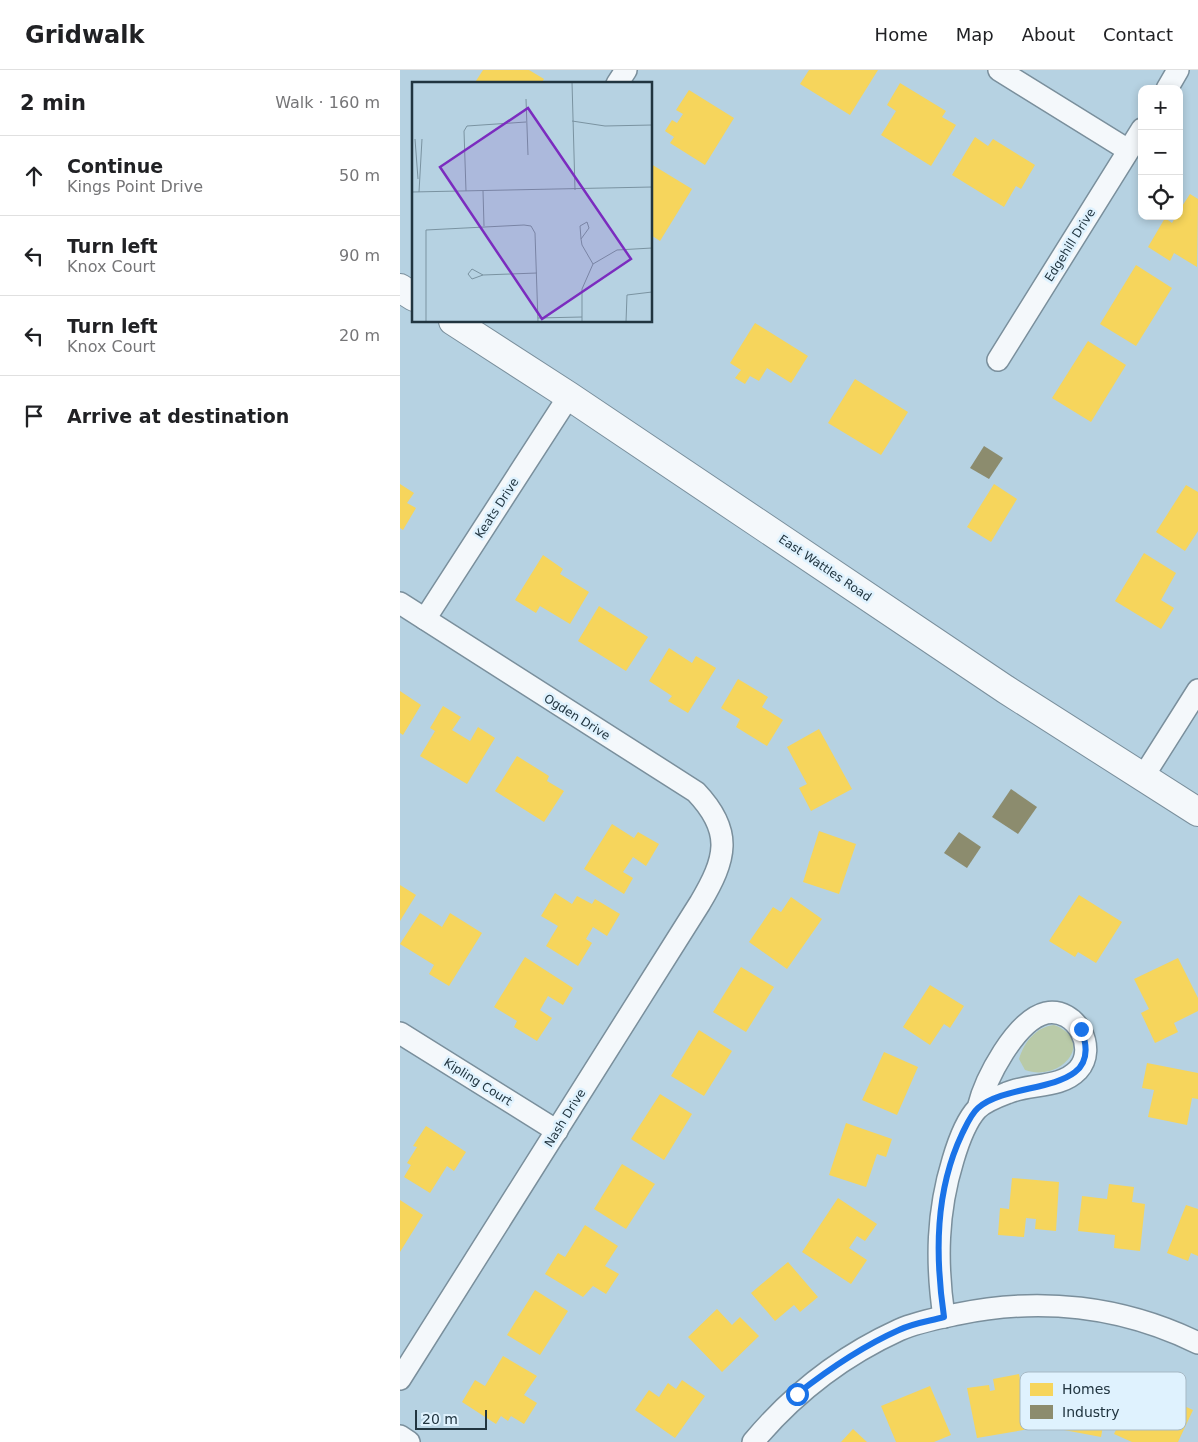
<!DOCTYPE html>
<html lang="en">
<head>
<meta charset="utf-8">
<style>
  :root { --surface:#fff; --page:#f6f6f6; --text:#202124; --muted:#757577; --line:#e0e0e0 }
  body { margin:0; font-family:"DejaVu Sans",sans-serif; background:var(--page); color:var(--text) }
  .controls { position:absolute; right:15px; top:15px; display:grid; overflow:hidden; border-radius:10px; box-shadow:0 2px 8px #0003 }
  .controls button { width:45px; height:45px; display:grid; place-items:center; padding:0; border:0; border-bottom:1px solid var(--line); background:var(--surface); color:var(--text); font:25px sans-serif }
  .scale { position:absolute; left:15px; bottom:12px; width:72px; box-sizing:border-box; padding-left:5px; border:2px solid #213540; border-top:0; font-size:14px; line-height:18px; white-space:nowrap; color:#213540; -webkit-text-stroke:4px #dff2fe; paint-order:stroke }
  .stop { position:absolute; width:15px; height:15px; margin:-11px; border:4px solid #1a73e8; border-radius:50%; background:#fff }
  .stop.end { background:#1a73e8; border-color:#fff; box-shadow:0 1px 5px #0008 }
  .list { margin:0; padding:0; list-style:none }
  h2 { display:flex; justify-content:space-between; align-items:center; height:65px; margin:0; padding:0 20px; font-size:21px }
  h2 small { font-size:16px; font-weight:400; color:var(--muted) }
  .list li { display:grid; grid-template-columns:32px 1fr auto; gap:15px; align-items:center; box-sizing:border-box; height:80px; padding:0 20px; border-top:1px solid var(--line) }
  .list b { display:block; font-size:19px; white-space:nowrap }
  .list p { margin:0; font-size:16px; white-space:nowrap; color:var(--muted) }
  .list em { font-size:16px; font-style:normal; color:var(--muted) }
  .icon { flex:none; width:28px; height:28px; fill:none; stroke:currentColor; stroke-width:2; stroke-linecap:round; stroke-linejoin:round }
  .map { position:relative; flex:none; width:798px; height:1372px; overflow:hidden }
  header { display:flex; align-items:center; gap:30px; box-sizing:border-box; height:70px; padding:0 25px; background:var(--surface); border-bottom:1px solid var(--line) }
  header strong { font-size:24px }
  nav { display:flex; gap:28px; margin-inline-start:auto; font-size:18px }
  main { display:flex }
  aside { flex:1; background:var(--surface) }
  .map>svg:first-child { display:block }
  .green { fill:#b9caa8 }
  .homes { fill:#f6d55c }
  .industry { fill:#8c8c6e }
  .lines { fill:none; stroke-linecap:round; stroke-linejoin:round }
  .street-casing { stroke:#7a8f9c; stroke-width:24 }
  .secondary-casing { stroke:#7a8f9c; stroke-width:30 }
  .street { stroke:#f4f8fb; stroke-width:21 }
  .secondary { stroke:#f4f8fb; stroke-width:28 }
  .route { stroke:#1a73e8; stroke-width:6 }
  .labels { text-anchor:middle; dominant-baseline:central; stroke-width:5; stroke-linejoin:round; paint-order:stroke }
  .street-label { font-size:12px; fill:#213540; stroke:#dff2fe }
  .inset-road { fill:none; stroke:#7a93a1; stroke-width:1 }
  .view { fill:#7b2cbf; fill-opacity:0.15; stroke:#7b2cbf; stroke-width:2.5 }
  .inset-edge { fill:none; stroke:#213540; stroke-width:2.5 }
  .key { fill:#dff2fe; stroke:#a6b9c5; stroke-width:1 }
  .key-label { font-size:14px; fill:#213540 }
</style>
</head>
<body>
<header>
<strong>Gridwalk</strong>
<nav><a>Home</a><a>Map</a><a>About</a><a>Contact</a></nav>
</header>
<main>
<aside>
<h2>2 min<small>Walk · 160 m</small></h2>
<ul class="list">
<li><svg class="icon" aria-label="ahead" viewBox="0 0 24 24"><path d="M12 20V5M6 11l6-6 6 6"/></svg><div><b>Continue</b><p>Kings Point Drive</p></div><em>50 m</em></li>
<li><svg class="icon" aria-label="left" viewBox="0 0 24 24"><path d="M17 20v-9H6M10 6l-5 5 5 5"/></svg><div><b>Turn left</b><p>Knox Court</p></div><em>90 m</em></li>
<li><svg class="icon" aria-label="left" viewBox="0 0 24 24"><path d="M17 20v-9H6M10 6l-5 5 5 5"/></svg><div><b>Turn left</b><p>Knox Court</p></div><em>20 m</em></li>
<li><svg class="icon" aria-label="arrive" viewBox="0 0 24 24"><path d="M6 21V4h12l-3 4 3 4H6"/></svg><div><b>Arrive at destination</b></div></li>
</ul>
</aside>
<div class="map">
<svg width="798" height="1372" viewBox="0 0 798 1372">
  <rect width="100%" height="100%" fill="#b6d2e2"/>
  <!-- green -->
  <path class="green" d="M 654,955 C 697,971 660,1013 625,1000 L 619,989 C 624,972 636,957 654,955 Z"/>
  <!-- homes -->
  <g class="homes">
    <polygon points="83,0 129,0 144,9 141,14 74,14"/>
    <polygon points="409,0 478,0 450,45 400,14"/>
    <polygon points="500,13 546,41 542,47 556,55 531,96 481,65 496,41 487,35"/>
    <polygon points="289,20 334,48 305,95 270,73 274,67 265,61 272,50 277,53 283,44 276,40"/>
    <polygon points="575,67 588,76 593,69 635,95 621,119 616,116 604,137 552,105"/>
    <polygon points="251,94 292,119 260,171 251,165"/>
    <polygon points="790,124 798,129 797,197 774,183 770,191 748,177 765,148 772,153 776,146 779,146 779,141"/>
    <polygon points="736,195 772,218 736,276 700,254"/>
    <polygon points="355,253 408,286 391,313 367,298 359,311 350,306 345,314 335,308 341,300 330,293"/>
    <polygon points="688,271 726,295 691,352 652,328"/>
    <polygon points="455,309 508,342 481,385 428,353"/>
    <polygon points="0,414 14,423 7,433 16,438 3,460 0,458"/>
    <polygon points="594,414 617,429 591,472 567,457"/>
    <polygon points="786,415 798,422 798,461 785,481 756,462"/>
    <polygon points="744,483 776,503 761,530 774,538 761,559 715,531"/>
    <polygon points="143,485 163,499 160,504 189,522 170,554 140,536 136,543 115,530"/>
    <polygon points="199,536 248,567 226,601 178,571"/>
    <polygon points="269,578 292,593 296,586 316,598 288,643 268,631 272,626 249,611"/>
    <polygon points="338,609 368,627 362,637 383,650 367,676 336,657 340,649 321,638"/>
    <polygon points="0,621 21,635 3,665 0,663"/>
    <polygon points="43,636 61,647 52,660 70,671 78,657 95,668 67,714 20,686 35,661 30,658"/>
    <polygon points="419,659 452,719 411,741 399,718 407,714 387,677"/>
    <polygon points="117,686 149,706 147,711 164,721 144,752 95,721"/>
    <polygon points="212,754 234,768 238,762 259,774 246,796 233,787 223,802 233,808 224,824 184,799"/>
    <polygon points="419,761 456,774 439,824 403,812"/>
    <polygon points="0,815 16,825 0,851"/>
    <polygon points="155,823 172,834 177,826 192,834 195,829 220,844 207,866 193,857 186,869 192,873 178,896 146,876 158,856 141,846"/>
    <polygon points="679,825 722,852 696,893 678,882 675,887 649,871"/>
    <polygon points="391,827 422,849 387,899 349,872 373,837 381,842"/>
    <polygon points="20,843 42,857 50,843 82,863 49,916 29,904 34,895 0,874"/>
    <polygon points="125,887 173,918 163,935 148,926 140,940 152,948 137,971 114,957 117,951 94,937"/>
    <polygon points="778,888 798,928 798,941 774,953 778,962 755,973 741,943 749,939 734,909"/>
    <polygon points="341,897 374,917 346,962 313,942"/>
    <polygon points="530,915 564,936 550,958 544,954 530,975 503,957"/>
    <polygon points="299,960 332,981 304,1026 271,1006"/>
    <polygon points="484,982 518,997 497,1045 462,1030"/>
    <polygon points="747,993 798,1003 798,1029 792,1028 787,1055 748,1047 754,1020 742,1018"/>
    <polygon points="260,1024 292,1044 264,1090 231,1069"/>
    <polygon points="446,1053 492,1069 486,1087 477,1084 466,1117 429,1105"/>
    <polygon points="26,1056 66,1082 54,1101 47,1096 30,1123 4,1107 11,1095 7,1093 17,1077 13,1076"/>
    <polygon points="222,1094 255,1114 226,1159 194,1139"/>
    <polygon points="612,1108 659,1112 656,1161 635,1159 636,1149 626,1148 624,1167 598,1165 600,1138 609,1139"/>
    <polygon points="709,1114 734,1117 732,1132 745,1134 740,1181 714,1178 715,1165 678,1161 682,1126 707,1129"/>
    <polygon points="438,1128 477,1154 465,1171 457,1166 449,1178 467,1190 451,1214 402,1182"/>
    <polygon points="0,1130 23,1145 0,1182"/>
    <polygon points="786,1135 798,1139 798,1186 791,1183 788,1191 767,1183"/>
    <polygon points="185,1155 218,1176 205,1196 219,1204 206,1224 193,1216 183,1227 145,1204 158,1183 165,1187"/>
    <polygon points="388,1192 418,1227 400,1242 394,1235 375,1251 351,1223"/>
    <polygon points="135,1220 168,1241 140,1285 107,1265"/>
    <polygon points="317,1239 332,1255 340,1247 359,1266 322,1302 288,1267"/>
    <polygon points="103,1286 137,1306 124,1325 137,1333 124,1354 111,1346 108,1351 101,1346 96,1354 62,1332 75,1310 85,1316"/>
    <polygon points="619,1304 629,1359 577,1368 567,1318 589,1315 590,1321 595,1320 593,1309"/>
    <polygon points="684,1307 711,1312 701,1367 648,1357 657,1308 678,1311 677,1317 682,1318"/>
    <polygon points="282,1310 305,1326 275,1368 235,1340 249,1320 259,1327 268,1313 276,1319"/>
    <polygon points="530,1316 551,1365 534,1372 496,1372 481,1336"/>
    <polygon points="767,1328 793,1340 778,1372 732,1372 714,1364 730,1330 760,1344"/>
    <polygon points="453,1359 467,1372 441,1372"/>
  </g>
  <!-- industry -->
  <g class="industry">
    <polygon points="584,376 603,388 589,409 570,398"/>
    <polygon points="611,719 637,737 618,764 592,747"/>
    <polygon points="559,762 581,777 567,798 544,783"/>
  </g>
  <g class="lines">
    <!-- street casing -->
    <g class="street-casing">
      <g id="street">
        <polyline points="599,0 728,80"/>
        <polyline points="217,14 226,0"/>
        <polyline points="767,19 778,0"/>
        <polyline points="598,290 742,59"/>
        <path d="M 0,533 L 296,722 C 334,762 326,789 300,833 L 0,1309"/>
        <polyline points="25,549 169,326"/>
        <polyline points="743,707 798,620"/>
        <polyline points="0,963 157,1061"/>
        <path d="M 544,1247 C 536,1192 537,1142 553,1090 C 558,1073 565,1052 577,1039 C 584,1032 599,1026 607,1023 C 630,1013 660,1019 678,1000 C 698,978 676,937 646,943 C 616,950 585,1009 578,1038"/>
        <polyline points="0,1366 9,1372"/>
        <path d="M 353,1372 C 393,1324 442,1286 499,1260 C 517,1252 539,1248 558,1244 C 640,1227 722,1236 798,1273"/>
      </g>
    </g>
    <!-- secondary casing -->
    <g class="secondary-casing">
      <g id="secondary">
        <polyline points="0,218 14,227"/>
        <polyline points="53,251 169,326 605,619 798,742"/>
      </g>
    </g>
    <!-- street -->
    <use href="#street" class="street"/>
    <!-- secondary -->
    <use href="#secondary" class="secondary"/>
  </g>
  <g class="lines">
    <!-- route -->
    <path class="route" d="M 397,1324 C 429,1299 463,1276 499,1260 C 513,1253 530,1251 544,1247 C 535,1185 535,1121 562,1064 C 566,1056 571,1044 578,1038 C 612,1008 708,1027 681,959"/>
  </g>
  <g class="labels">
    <!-- street labels -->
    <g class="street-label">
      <text transform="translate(670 175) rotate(-58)">Edgehill Drive</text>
      <text transform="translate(97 438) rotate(-57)">Keats Drive</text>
      <text transform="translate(425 498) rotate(34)">East Wattles Road</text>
      <text transform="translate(177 647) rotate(32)">Ogden Drive</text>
      <text transform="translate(78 1012) rotate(32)">Kipling Court</text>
      <text transform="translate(165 1048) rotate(-58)">Nash Drive</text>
    </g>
  </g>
  <!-- overview -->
  <g transform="translate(12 12)">
    <rect width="240" height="240" fill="#b6d2e2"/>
    <path class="inset-road" d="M 160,0 L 163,108M 114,17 L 116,73M 160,39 L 193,44 L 240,43M 3,57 L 6,97M 54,109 L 52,49 L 55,44 L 114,40M 71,109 L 72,144M 0,110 L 240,105M 7,110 L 10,57M 169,157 L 168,144 L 175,140 L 177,146 L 169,157 L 170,163 L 181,182M 71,193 L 60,197 L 56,192 L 60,187 L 71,193 L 125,191M 126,236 L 170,235M 14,240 L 14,148 L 112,143 L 119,144 L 123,151 L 126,240M 170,240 L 170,207 L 181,182 L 205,168 L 240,166M 214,240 L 215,213 L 240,210"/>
    <path class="view" d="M 116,26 L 219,177 L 130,237 L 28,85 Z"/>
    <rect width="240" height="240" class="inset-edge"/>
  </g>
  <!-- legend -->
  <rect x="620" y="1302" width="166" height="58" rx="8" class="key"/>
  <rect x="630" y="1313" width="23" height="13" fill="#f6d55c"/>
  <rect x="630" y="1335" width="23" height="14" fill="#8c8c6e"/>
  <g class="key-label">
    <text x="662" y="1324">Homes</text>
    <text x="662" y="1347">Industry</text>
  </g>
</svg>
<div class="controls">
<button>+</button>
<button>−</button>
<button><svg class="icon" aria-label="locate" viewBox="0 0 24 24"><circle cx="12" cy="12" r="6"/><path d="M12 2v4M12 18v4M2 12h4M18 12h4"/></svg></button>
</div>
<div class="scale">20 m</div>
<div class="stop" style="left:397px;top:1324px"></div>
<div class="stop end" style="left:681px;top:959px"></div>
</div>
</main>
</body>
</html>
